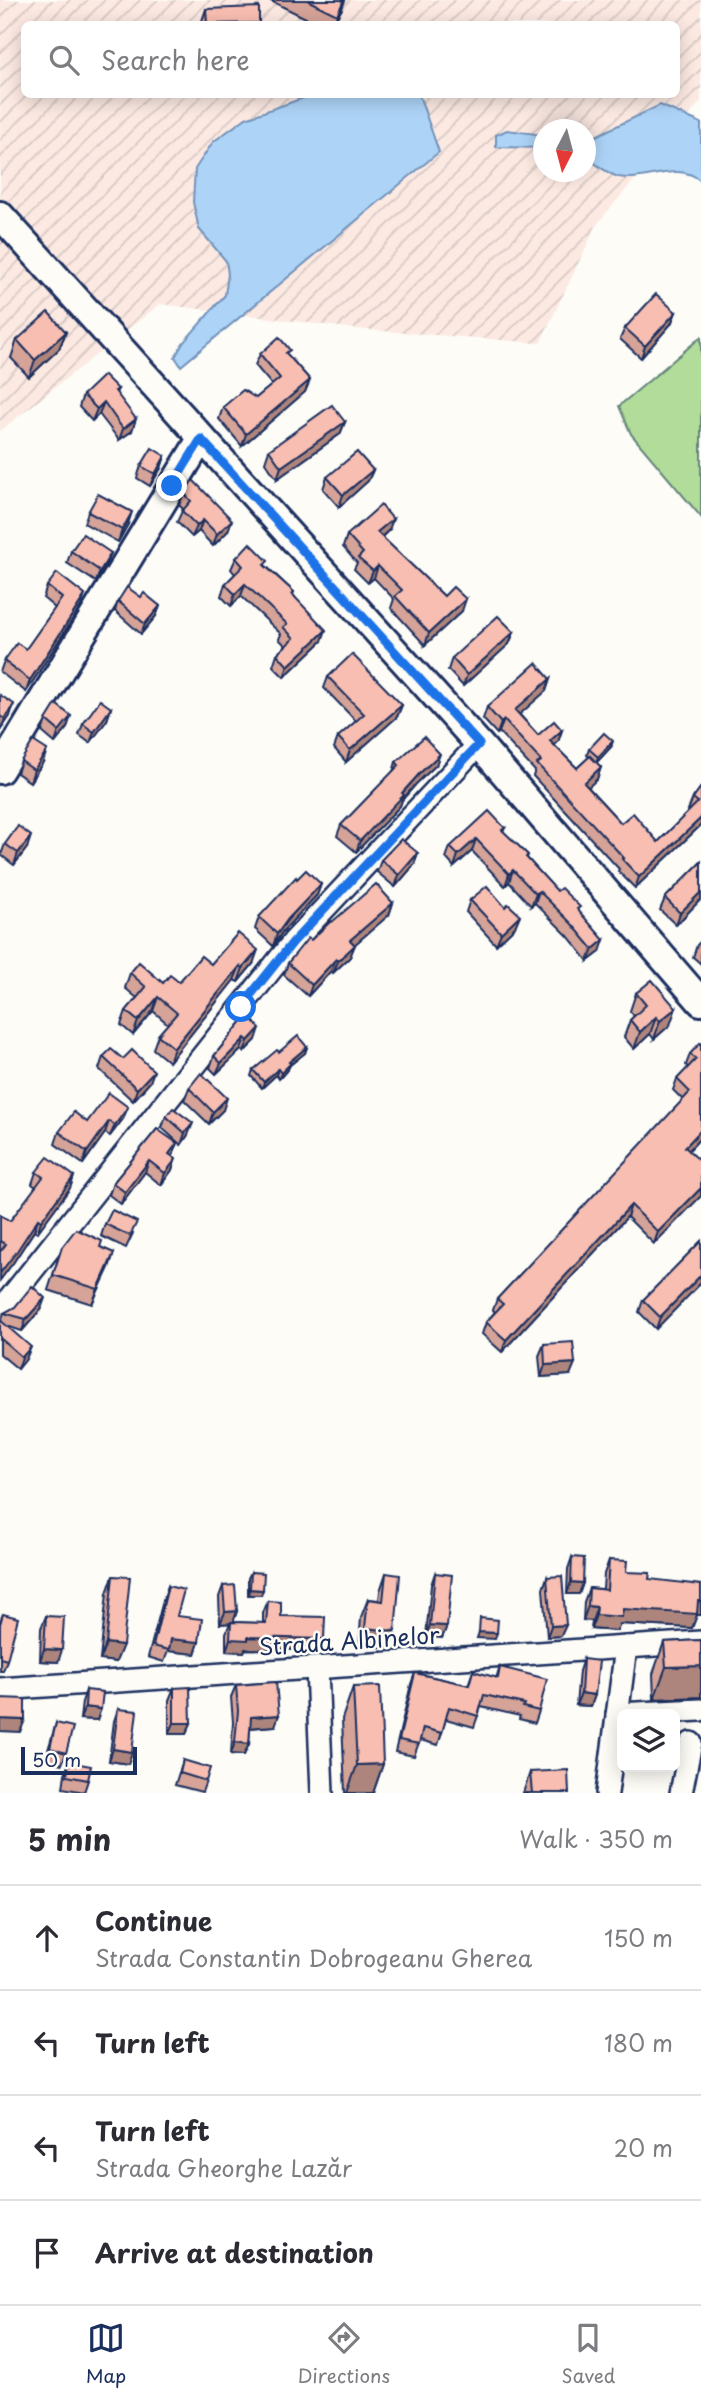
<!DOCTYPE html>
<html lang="en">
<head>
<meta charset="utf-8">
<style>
  :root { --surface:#fff; --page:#f2f2f3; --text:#2b2b33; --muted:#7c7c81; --line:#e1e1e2; --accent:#1b2f5e }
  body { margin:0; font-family:"Playpen Sans",sans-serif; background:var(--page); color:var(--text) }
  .controls { position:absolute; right:21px; bottom:21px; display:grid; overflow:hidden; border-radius:10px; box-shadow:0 4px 18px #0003 }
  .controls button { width:63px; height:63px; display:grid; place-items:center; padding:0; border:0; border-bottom:2px solid var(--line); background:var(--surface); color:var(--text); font:35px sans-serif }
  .compass { position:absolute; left:533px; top:119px; width:63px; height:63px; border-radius:50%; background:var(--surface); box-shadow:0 4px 18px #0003; rotate:186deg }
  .scale { position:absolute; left:21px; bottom:18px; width:116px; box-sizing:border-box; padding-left:7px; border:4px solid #1b2f5e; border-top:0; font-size:19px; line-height:24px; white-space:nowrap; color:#1b2f5e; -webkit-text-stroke:5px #fdfcf7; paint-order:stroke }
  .stop { position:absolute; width:21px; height:21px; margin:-16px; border:5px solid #1a73e8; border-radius:50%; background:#fff }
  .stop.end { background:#1a73e8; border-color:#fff; box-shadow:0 2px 7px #0008 }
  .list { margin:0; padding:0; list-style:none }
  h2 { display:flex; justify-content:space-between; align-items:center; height:91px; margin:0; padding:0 28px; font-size:30px }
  h2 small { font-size:23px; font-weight:400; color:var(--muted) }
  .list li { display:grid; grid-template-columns:46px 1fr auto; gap:21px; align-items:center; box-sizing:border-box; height:105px; padding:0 28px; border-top:2px solid var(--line) }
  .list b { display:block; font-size:26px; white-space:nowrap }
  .list p { margin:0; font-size:23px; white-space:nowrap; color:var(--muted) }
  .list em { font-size:23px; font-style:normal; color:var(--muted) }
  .icon { flex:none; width:38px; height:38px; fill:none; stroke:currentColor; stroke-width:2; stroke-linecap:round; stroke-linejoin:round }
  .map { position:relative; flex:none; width:701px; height:1793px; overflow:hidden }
  .search { position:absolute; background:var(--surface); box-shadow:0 4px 18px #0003; left:21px; right:21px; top:21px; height:77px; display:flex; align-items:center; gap:18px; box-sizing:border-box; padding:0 24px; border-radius:10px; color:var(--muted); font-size:26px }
  .sheet { height:511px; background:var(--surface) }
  nav { display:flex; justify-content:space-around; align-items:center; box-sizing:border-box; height:98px; border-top:2px solid var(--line); background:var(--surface); font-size:19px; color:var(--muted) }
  nav a { display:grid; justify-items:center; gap:4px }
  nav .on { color:var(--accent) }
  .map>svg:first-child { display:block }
  .industrial { fill:url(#industrial-furrows); fill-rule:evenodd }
  .garden { fill:#b2dc99; stroke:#66867c; stroke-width:2 }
  .water { fill:#add4f7; stroke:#7392ba; stroke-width:2 }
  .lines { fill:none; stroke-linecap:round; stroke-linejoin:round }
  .minor-casing { stroke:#1b2f5e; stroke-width:26 }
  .major-casing { stroke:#1b2f5e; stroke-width:32 }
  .minor { stroke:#fdfcf7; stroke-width:21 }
  .major { stroke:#fdfcf7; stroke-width:26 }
  .wall { fill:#d5a398; stroke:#1b2f5e; stroke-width:2 }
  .shaded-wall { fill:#ae857c; stroke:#1b2f5e; stroke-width:2 }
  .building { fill:#f8beb1; stroke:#1b2f5e; stroke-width:2 }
  .route { stroke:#1a73e8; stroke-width:9 }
  .labels { text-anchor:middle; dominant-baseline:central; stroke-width:5; stroke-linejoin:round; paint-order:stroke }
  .street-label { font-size:23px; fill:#1b2f5e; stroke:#fdfcf7 }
</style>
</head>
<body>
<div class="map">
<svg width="701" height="1793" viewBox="0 0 701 1793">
  <defs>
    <pattern id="industrial-furrows" width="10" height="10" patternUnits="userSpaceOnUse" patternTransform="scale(1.75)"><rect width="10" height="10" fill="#fce9e2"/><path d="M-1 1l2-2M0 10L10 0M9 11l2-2" fill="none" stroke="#d7c8c4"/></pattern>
  </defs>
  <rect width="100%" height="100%" fill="#fdfcf7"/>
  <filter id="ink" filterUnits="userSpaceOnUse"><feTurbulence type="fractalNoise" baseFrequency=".0143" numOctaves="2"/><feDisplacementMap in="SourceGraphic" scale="14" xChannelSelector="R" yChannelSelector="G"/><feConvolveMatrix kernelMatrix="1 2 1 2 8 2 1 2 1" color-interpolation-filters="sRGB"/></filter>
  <g filter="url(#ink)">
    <!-- industrial -->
    <path class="industrial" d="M 0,0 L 701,0 L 701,101 L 597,224 L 540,343 L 356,329 L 160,304 L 0,431 ZM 24,24 L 676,24 L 676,94 L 24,94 ZM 544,130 L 586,130 L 586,172 L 544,172 Z"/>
    <!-- garden -->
    <polygon class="garden" points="701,337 701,517 631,434 619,406"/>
    <!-- water -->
    <g class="water">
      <polygon points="312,95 419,95 439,152 181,366 175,357 183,343 225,295 228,274 226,261 199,229 193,202 195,169 213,142 246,118"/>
      <path d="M 660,105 L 701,123 L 701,181 C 678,160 645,183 619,177 C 606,174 597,163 586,158 L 586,136 L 596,136 Z"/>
      <polygon points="507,130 543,135 543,148 496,147 496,135"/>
    </g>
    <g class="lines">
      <!-- minor casing -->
      <g class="minor-casing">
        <g id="minor">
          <polyline points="0,1311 293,942 479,744"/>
          <polyline points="317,1668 322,1793"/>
          <polyline points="0,1689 701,1642"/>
          <polyline points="617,1714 701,1710"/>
          <polyline points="607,1793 626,1647"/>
          <polyline points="681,1793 691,1743"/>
        </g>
      </g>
      <!-- major casing -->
      <g class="major-casing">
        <g id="major">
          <polyline points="0,215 479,744 701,1002"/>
          <polyline points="0,770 201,439"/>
        </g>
      </g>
      <!-- minor -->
      <use href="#minor" class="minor"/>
      <!-- major -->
      <use href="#major" class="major"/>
    </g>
    <!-- wall -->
    <g class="wall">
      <polygon points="269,0 345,0 334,24 318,24"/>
      <polygon points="206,9 259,23 259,24 202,24 202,21"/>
      <polygon points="676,312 671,324 641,358 620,339 625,328"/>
      <polygon points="66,332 59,349 29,377 11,358 17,340"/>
      <polygon points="260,354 288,355 310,380 305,392 242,446 219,419 223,407 256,398 272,385 255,365"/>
      <polygon points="118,389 116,393 132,431 119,440 99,414 92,421 79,407 83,395"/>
      <polygon points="345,422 340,434 277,479 265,462 269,450"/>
      <polygon points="165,456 161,468 150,486 137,478 141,466"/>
      <polygon points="373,470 368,481 339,507 323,489 327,477"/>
      <polygon points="184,493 228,531 213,546 199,531 192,537 177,522 183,509 179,505"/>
      <polygon points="88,512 128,524 118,542 84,523"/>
      <polygon points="389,530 382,537 444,596 462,611 425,645 391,608 394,599 374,578 368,583 354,569 357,563 343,547 347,535"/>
      <polygon points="71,551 111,553 106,564 96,582 67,563"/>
      <polygon points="236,558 266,566 294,592 293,594 322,641 284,677 273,666 277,654 286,646 279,639 281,634 241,596 231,606 221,596 225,584 235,574 231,569"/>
      <polygon points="47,586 81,606 26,692 0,672 4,661 26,649 55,608 43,598"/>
      <polygon points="141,597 160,606 156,616 141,634 115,611 118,601"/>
      <polygon points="514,632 509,644 463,686 448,670 452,658"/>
      <polygon points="328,677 402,705 397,717 346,762 334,748 338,737 356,721 324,688"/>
      <polygon points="550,679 546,691 519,714 538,735 562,730 558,742 554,745 577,768 589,757 587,755 589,749 611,747 596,763 601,767 597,779 588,787 621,823 658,842 690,811 688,810 693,798 701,787 701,825 635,888 618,871 619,869 533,776 535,771 499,732 497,734 483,719 487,707"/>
      <polygon points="0,695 10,716 0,731"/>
      <polygon points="111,708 107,720 90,743 79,735 83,724"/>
      <polygon points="46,720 67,728 55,743 42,732"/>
      <polygon points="21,761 43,762 30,782 17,773"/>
      <polygon points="396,762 436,765 416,784 402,800 400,806 356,852 337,836 341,825 393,772"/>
      <polygon points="505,828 503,831 528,855 527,858 557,891 578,911 600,952 588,961 568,936 535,903 531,906 509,882 505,886 472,851 454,867 446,858 450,847"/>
      <polygon points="5,844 27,848 14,865 1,855"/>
      <polygon points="381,860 414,865 395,887 377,872"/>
      <polygon points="701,862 701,899 676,925 660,910 665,898"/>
      <polygon points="297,879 321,884 317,895 283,931 273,946 255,929 259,917"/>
      <polygon points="470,900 515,927 496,945 466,912"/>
      <polygon points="393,903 389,915 354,945 350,957 333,973 331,971 308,996 284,975 288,963 311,940 332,922"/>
      <polygon points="701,941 701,964 693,957 697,945"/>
      <polygon points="211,964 253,964 238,982 234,980 169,1062 153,1049 158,1035 168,1024 153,1011 133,1035 121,1025 126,1011 137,998 125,988 130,973 163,983 179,982"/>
      <polygon points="636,993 670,1025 654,1039 650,1034 634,1049 624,1037 630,1020 634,1016 630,1011"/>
      <polygon points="247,1015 256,1040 244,1052 241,1050 216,1074 210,1068 214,1056"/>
      <polygon points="701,1044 701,1137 689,1150 654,1244 627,1217 502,1352 482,1334 486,1322 495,1312 493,1310 497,1299 683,1100 673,1090 677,1079 688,1068 686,1065 690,1054"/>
      <polygon points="307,1047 305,1053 290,1065 288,1069 279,1079 276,1075 262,1088 251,1076 253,1070 279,1052"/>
      <polygon points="103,1057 150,1082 133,1101 99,1069"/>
      <polygon points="189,1088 223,1110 209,1124 184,1100"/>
      <polygon points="166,1116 188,1135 181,1145 162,1128"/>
      <polygon points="123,1119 110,1136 105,1133 83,1164 55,1144 59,1132 87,1122"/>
      <polygon points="157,1129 172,1156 172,1170 161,1185 145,1172 121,1204 109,1195 113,1183"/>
      <polygon points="36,1172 74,1176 70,1188 37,1233 34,1231 13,1263 0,1280 0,1215 10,1221 36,1187 32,1184"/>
      <polygon points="105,1224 133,1233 126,1248 101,1236"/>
      <polygon points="701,1241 656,1329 639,1312 643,1300"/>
      <polygon points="62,1247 100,1247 114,1253 92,1304 48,1290"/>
      <polygon points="41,1309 22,1331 7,1326 26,1359 18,1369 0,1354 0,1320 1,1321 4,1313"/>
      <polygon points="544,1344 570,1375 541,1377 539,1356"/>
      <polygon points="572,1557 583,1583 579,1594 567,1594 568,1569"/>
      <polygon points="609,1560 626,1572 649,1579 697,1615 692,1628 620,1624 617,1631 591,1629 592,1621 583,1620 584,1602 589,1588 603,1589 604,1574"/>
      <polygon points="251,1572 261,1595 248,1595 248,1578"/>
      <polygon points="386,1573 395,1631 389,1648 359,1645 361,1617 368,1599 379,1600 380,1591"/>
      <polygon points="435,1573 447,1626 442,1638 426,1636 431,1585"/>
      <polygon points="113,1576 116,1662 100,1660 107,1593"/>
      <polygon points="547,1577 561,1636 547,1637 543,1589"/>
      <polygon points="168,1586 177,1616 199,1642 195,1654 168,1651 164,1662 148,1657 164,1597"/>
      <polygon points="223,1586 237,1611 233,1622 263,1623 263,1613 268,1601 281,1616 320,1650 245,1649 244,1652 226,1651 226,1633 230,1623 220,1624 219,1597"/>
      <polygon points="3,1614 7,1660 3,1671 0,1671 0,1621"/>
      <polygon points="46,1616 58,1662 40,1661 41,1628"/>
      <polygon points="701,1640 701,1697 654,1699 653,1674 664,1642"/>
      <polygon points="583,1659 595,1695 591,1706 576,1705 579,1671"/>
      <polygon points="500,1667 539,1711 535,1723 519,1719 520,1716 481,1707 474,1727 446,1719 438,1745 420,1740 414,1756 395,1752 411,1684 415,1673 468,1685 473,1671 496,1678"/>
      <polygon points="236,1685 275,1726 250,1728 249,1744 244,1755 231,1754 233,1722 231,1697"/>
      <polygon points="353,1687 383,1764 373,1793 345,1793 342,1719"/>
      <polygon points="174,1688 191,1723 186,1734 169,1734 169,1700"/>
      <polygon points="86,1690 97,1720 80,1719 82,1702"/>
      <polygon points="118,1709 132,1752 128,1764 109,1761 114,1721"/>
      <polygon points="56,1723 66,1753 62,1764 45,1760"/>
      <polygon points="183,1760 206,1781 202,1792 175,1785"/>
      <polygon points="69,1762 88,1780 84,1792 63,1788 65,1774"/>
      <polygon points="530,1772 569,1793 523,1793"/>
    </g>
    <!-- shaded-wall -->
    <g class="shaded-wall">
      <polygon points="344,0 345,0 342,9 333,24"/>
      <polygon points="676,312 671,324 641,358 645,346"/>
      <polygon points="66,332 59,349 29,377 35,360"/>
      <polygon points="310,380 305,392 242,446 246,434"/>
      <polygon points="104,402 99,414 92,421 97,409"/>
      <polygon points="136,419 132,431 119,440 123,429"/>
      <polygon points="345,422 340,434 277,479 281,467"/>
      <polygon points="165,456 161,468 150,486 155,474"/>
      <polygon points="373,470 368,481 339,507 343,495"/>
      <polygon points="132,512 128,524 118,542 122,530"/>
      <polygon points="393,519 389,530 373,544 377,532"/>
      <polygon points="203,520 199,531 192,537 197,526"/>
      <polygon points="232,520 228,531 213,546 217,534"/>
      <polygon points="111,553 106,564 96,582 100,571"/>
      <polygon points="378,566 374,578 368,583 373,571"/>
      <polygon points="245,584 241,596 231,606 235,594"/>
      <polygon points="85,595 81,606 26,692 30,680"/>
      <polygon points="466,599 462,611 425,645 429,633"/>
      <polygon points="160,606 156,616 141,634 145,624"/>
      <polygon points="326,630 322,641 284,677 288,666"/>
      <polygon points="514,632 509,644 463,686 467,675"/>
      <polygon points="550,679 546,691 511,722 515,710"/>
      <polygon points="14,704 10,716 0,731 5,719"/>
      <polygon points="402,705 397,717 346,762 350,750"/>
      <polygon points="111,708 107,720 90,743 94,732"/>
      <polygon points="71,716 67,728 55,743 59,731"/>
      <polygon points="504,720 499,732 497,734 501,723"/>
      <polygon points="562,730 558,742 546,753 550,741"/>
      <polygon points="613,741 611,747 596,763 598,757"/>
      <polygon points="47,750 43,762 30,782 34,770"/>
      <polygon points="440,754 436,765 416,784 402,800 400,806 356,852 360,841 420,773"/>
      <polygon points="601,767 597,779 580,795 584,783"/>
      <polygon points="701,818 701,825 635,888 639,877"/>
      <polygon points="31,836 27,848 14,865 18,853"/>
      <polygon points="476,839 472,851 454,867 458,855"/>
      <polygon points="418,853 414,865 395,887 399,875"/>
      <polygon points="513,870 509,882 505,886 509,874"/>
      <polygon points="321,884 317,895 283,931 273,946 277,934 288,919"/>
      <polygon points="539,891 535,903 531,906 536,894"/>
      <polygon points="701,892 701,899 676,925 680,913"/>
      <polygon points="393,903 389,915 346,952 350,940"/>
      <polygon points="520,915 515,927 496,945 501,933"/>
      <polygon points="604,940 600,952 588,961 593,949"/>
      <polygon points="355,945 350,957 333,973 338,961"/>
      <polygon points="258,950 253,964 238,982 243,968"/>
      <polygon points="336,959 331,971 308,996 312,985"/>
      <polygon points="240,966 234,980 169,1062 174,1048"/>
      <polygon points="158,997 153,1011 133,1035 138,1021"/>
      <polygon points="676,1008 670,1025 654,1039 660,1021"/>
      <polygon points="656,1017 650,1034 634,1049 640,1032"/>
      <polygon points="260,1028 256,1040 244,1052 248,1041"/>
      <polygon points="245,1038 241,1050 216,1074 221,1063"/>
      <polygon points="307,1047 305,1053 290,1065 288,1069 279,1079 281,1073 289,1062"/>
      <polygon points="278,1069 276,1075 262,1088 264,1082"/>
      <polygon points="154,1071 150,1082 133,1101 137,1089"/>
      <polygon points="227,1098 223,1110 209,1124 213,1112"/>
      <polygon points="128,1107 123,1119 110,1136 115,1125"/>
      <polygon points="109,1121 105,1133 83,1164 87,1152"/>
      <polygon points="193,1123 188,1135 181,1145 185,1133"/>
      <polygon points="701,1130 701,1137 681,1159 685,1147"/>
      <polygon points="177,1143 173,1155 165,1165 169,1154"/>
      <polygon points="176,1159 172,1170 161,1185 165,1173"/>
      <polygon points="149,1161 145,1172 121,1204 125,1192"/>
      <polygon points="74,1176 70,1188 37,1233 41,1221"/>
      <polygon points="701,1188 701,1196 654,1244 658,1232"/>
      <polygon points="631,1205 627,1217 502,1352 506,1340"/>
      <polygon points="38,1219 34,1231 13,1263 0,1280 0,1273"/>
      <polygon points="114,1253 109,1268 92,1304 98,1289"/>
      <polygon points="701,1275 701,1283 656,1329 660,1317"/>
      <polygon points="45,1298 41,1309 22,1331 26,1319"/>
      <polygon points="31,1347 26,1359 18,1369 22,1357"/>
      <polygon points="575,1363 570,1375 541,1377 545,1365"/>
      <polygon points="571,1582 583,1583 579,1594 567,1594"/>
      <polygon points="250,1589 263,1590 261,1595 248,1595"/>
      <polygon points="701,1601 701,1615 697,1615 692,1628 620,1624 617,1631 591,1629 596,1615 623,1609"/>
      <polygon points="588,1606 597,1607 592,1621 583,1620"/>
      <polygon points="237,1611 233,1623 220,1624 225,1612"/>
      <polygon points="430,1625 447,1626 442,1638 426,1636"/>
      <polygon points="566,1625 561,1636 547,1637 551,1626"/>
      <polygon points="365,1628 395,1631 389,1648 359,1645"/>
      <polygon points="479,1632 497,1633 495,1639 477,1638"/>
      <polygon points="248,1637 324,1639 320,1650 245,1649 244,1652 226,1651 230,1639"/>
      <polygon points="171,1639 199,1642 195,1654 168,1651"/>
      <polygon points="106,1643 123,1645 116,1662 100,1660"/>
      <polygon points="44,1649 62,1650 58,1662 40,1661"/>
      <polygon points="701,1666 701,1697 654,1699 666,1667"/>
      <polygon points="581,1693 595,1695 591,1706 576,1705"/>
      <polygon points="85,1707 101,1709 97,1720 80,1719"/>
      <polygon points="279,1715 275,1726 247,1728 251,1717"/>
      <polygon points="0,1719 25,1720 20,1732 0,1731"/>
      <polygon points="174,1723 191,1723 186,1734 169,1734"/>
      <polygon points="235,1742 249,1744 244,1755 231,1754"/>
      <polygon points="113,1749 132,1752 128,1764 109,1761"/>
      <polygon points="383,1764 373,1793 347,1793 357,1765"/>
    </g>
    <!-- building -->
    <g class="building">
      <polygon points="307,0 344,0 337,15"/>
      <polygon points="259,7 259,23 207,24 206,9"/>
      <polygon points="656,294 676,312 645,346 625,328"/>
      <polygon points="48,312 66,332 35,360 17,340"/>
      <polygon points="279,337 290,350 286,353 310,380 246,434 223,407 243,390 256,398 280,378 260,354"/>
      <polygon points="104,375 118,389 115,391 136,419 123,429 104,402 97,409 83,395"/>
      <polygon points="332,405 345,422 281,467 269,450"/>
      <polygon points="152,448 165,456 155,474 141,466"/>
      <polygon points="357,452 373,470 343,495 327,477"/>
      <polygon points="193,480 232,520 217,534 203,520 197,526 182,511 191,501 184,493"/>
      <polygon points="98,494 132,512 122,530 88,512"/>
      <polygon points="381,505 393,519 377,532 444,596 453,587 466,599 429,633 395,596 402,590 378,566 373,571 358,558 363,553 347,535"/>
      <polygon points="83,534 111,553 100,571 71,551"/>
      <polygon points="250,543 268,561 264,565 294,592 292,594 326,630 288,666 277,654 294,638 283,627 287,624 245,584 235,594 225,584 243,566 236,558"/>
      <polygon points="57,573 85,595 30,680 4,661 17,643 26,649 62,598 47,586"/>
      <polygon points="127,587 141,597 144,593 160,606 145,624 118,601"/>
      <polygon points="498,616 514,632 467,675 452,658"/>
      <polygon points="352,654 402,705 350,750 338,737 364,714 328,677"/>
      <polygon points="536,663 550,679 515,710 538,735 554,721 562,730 550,741 577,768 590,756 601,767 584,783 621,823 633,813 658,842 698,802 693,798 701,787 701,818 639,877 622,859 624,858 537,764 541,761 504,720 501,723 487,707"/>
      <polygon points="0,695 14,704 5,719 0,716"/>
      <polygon points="100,700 111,708 94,732 83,724"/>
      <polygon points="56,704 71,716 59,731 46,720"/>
      <polygon points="604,733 613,741 598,757 589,749"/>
      <polygon points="424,737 440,754 420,773 402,793 404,795 360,841 341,825 399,765 396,762"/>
      <polygon points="33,741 47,750 34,770 21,761"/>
      <polygon points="489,811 505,828 502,830 528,855 526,857 557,891 561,888 580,907 577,909 604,940 593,949 572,924 539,891 536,894 513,870 509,874 476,839 458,855 450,847"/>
      <polygon points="18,826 31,836 18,853 5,844"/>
      <polygon points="401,839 418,853 399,875 381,860"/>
      <polygon points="701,862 701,892 680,913 665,898"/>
      <polygon points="306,870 321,884 288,919 277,934 259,917 296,877 297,879"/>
      <polygon points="376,884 393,903 350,940 355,945 338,961 336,959 312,985 288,963 308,938 311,940 331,921 332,922"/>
      <polygon points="487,886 505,907 508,904 520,915 501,933 470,900"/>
      <polygon points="238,933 258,950 243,968 240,966 174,1048 158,1035 177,1013 158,997 138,1021 126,1011 146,987 130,973 139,962 163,983 170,975 179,982 201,956 211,964"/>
      <polygon points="652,980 676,1008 660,1021 656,1017 640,1032 630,1020 646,1005 636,993"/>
      <polygon points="247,1015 260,1028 248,1041 245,1038 221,1063 214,1056"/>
      <polygon points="298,1036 307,1047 289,1062 291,1063 281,1073 278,1069 264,1082 253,1070 277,1050 279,1052"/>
      <polygon points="700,1043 701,1044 701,1130 685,1147 701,1162 701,1188 658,1232 631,1205 506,1340 486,1322 503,1304 497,1299 690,1092 677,1079 696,1059 690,1054"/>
      <polygon points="111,1049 123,1059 132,1050 154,1071 137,1089 103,1057"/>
      <polygon points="201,1073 227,1098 213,1112 189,1088"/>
      <polygon points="109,1093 128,1107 115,1125 109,1121 87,1152 59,1132 74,1112 87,1122"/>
      <polygon points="173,1108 193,1123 185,1133 166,1116"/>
      <polygon points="157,1129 177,1143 169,1154 176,1159 165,1173 149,1161 125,1192 113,1183"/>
      <polygon points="48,1157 74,1176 41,1221 38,1219 17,1251 0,1273 0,1252 6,1244 0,1241 0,1215 10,1221 43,1177 36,1172"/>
      <polygon points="112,1210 137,1222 130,1236 105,1224"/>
      <polygon points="76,1229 102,1241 100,1247 114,1253 98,1289 53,1275 62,1247"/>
      <polygon points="701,1241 701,1275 660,1317 643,1300"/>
      <polygon points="32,1286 45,1298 26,1319 4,1313 15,1307"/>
      <polygon points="0,1320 31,1347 22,1357 0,1338"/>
      <polygon points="573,1342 575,1363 545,1365 544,1344"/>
      <polygon points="572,1557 584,1558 583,1583 571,1582"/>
      <polygon points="609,1560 627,1561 626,1572 650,1573 649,1579 701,1585 701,1601 698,1601 697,1614 623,1609 622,1617 596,1615 597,1607 588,1606 589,1588 607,1590"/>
      <polygon points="251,1572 264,1573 263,1590 250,1589"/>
      <polygon points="386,1573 400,1575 395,1631 365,1628 368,1599 383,1601"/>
      <polygon points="435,1573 452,1575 447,1626 430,1625"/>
      <polygon points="113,1576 130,1577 123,1645 106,1643"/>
      <polygon points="562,1576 566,1625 551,1626 547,1577"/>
      <polygon points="235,1585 237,1611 225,1612 223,1586"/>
      <polygon points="168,1586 184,1590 177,1616 202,1619 199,1642 171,1639 169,1650 153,1646"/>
      <polygon points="268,1601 281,1602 281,1616 325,1617 324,1639 248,1637 248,1640 230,1639 231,1622 266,1623"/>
      <polygon points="3,1614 18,1618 7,1660 0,1658 0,1624"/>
      <polygon points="46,1616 64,1617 62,1650 44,1649"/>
      <polygon points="480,1618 498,1620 497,1633 479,1632"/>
      <polygon points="701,1640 701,1666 666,1667 664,1642"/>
      <polygon points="583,1659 599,1661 595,1695 581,1693"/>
      <polygon points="500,1667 547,1679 539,1711 523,1707 524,1704 484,1695 478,1716 449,1707 442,1733 423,1728 419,1744 399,1740 415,1673 469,1685 473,1671 498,1678"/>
      <polygon points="276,1682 279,1715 251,1717 249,1744 235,1742 238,1711 236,1685"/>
      <polygon points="380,1686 383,1764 357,1765 353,1687"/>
      <polygon points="190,1687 191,1723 174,1723 174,1688"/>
      <polygon points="86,1690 103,1692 101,1709 85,1707"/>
      <polygon points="0,1698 25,1699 25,1720 0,1719"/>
      <polygon points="118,1709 137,1711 132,1752 113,1749"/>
      <polygon points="56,1723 73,1727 66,1753 50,1748"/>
      <polygon points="183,1760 210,1768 206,1781 180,1773"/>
      <polygon points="69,1762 91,1766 88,1780 67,1776"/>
      <polygon points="568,1770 569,1793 532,1793 530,1772"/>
    </g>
  </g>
  <g class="lines" filter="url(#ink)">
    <!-- route -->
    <polyline class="route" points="172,486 201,439 479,744 293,942 241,1007"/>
  </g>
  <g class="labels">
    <!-- street labels -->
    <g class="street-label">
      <text transform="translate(349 1640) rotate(-4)">Strada Albinelor</text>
    </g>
  </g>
</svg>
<div class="controls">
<button><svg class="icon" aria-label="layers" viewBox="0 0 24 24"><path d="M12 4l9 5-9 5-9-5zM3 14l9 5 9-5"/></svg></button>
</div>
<svg class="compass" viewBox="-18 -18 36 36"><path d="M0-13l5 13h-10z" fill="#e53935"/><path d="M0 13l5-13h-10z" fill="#7c7c81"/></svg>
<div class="scale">50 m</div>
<div class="stop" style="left:241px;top:1007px"></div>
<div class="stop end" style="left:172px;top:486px"></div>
<div class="search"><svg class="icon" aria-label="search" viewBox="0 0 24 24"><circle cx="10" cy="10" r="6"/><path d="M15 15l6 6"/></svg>Search here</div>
</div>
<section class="sheet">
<h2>5 min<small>Walk · 350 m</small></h2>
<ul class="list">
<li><svg class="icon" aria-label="ahead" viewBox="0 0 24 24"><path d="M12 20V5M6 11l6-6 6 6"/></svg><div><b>Continue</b><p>Strada Constantin Dobrogeanu Gherea</p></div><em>150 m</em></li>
<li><svg class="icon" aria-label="left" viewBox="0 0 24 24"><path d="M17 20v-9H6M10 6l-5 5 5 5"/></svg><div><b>Turn left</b></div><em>180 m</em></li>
<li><svg class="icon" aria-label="left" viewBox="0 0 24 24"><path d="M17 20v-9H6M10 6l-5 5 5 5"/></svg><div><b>Turn left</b><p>Strada Gheorghe Lazăr</p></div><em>20 m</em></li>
<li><svg class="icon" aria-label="arrive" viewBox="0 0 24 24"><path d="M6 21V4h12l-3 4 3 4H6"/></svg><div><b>Arrive at destination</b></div></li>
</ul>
</section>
<nav>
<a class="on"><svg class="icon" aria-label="map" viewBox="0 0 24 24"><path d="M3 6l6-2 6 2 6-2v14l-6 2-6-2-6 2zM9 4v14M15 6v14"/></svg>Map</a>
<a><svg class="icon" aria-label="directions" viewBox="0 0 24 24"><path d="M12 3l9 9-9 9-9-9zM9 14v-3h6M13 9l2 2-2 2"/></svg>Directions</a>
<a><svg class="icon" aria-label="saved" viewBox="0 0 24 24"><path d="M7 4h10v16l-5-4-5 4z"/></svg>Saved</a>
</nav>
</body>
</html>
